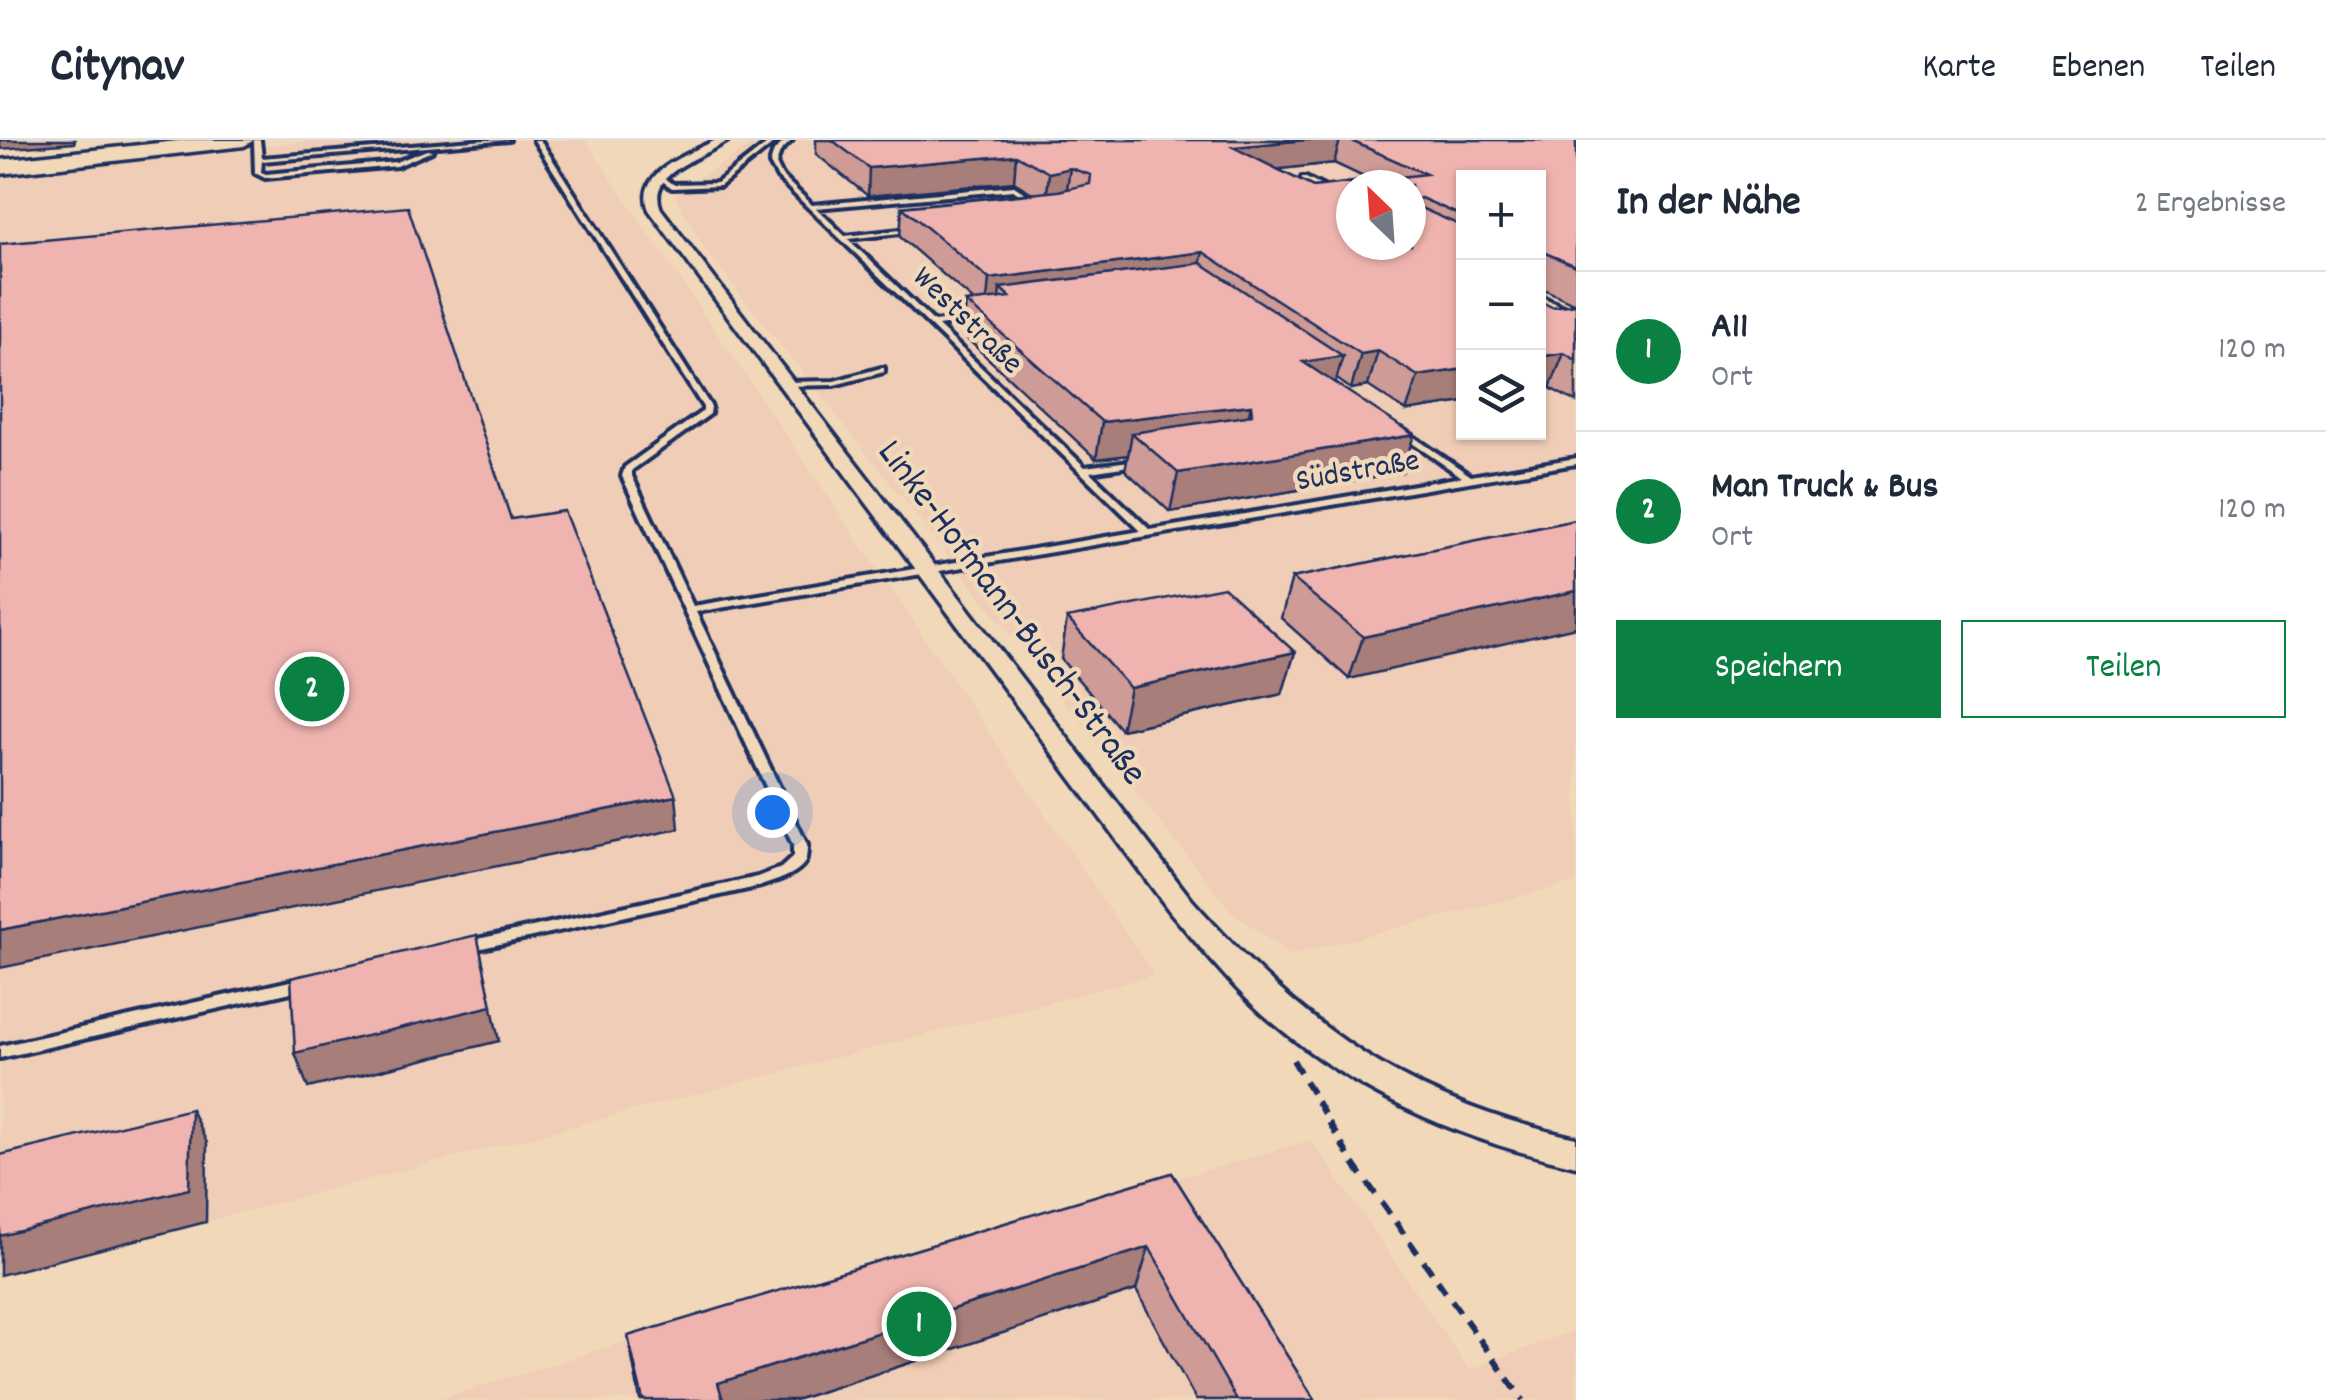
<!DOCTYPE html>
<html lang="de">
<head>
<meta charset="utf-8">
<style>
  :root { --surface:#fff; --page:#f2f2f3; --text:#1f2937; --muted:#747a83; --line:#e0e1e3; --accent:#0b8043 }
  body { margin:0; font-family:Dekko,sans-serif; background:var(--page); color:var(--text) }
  .controls { position:absolute; right:30px; top:30px; display:grid; overflow:hidden; border-radius:0px; box-shadow:0 2px 8px #0004 }
  .controls button { width:90px; height:90px; display:grid; place-items:center; padding:0; border:0; border-bottom:2px solid var(--line); background:var(--surface); color:var(--text); font:50px sans-serif }
  .compass { position:absolute; left:1336px; top:30px; width:90px; height:90px; border-radius:50%; background:var(--surface); box-shadow:0 2px 8px #0004; rotate:335deg }
  .you { position:absolute; left:772px; top:672px; width:35px; height:35px; margin:-25px; border:8px solid #fff; border-radius:50%; background:#1a73e8; box-shadow:0 0 0 15px #1a73e833 }
  .badge { display:grid; place-items:center; width:65px; height:65px; border-radius:50%; background:var(--accent); color:#fff; font-size:32px; font-weight:700 }
  .pin { position:absolute; translate:-50% -50%; border:5px solid #fff; box-shadow:0 2px 10px #0006 }
  .list { margin:0; padding:0; list-style:none }
  h2 { display:flex; justify-content:space-between; align-items:center; height:130px; margin:0; padding:0 40px; font-size:42px }
  h2 small { font-size:32px; font-weight:400; color:var(--muted) }
  .list li { display:grid; grid-template-columns:65px 1fr auto; gap:30px; align-items:center; box-sizing:border-box; height:160px; padding:0 40px; border-top:2px solid var(--line) }
  .list b { display:block; font-size:38px; white-space:nowrap }
  .list p { margin:0; font-size:32px; white-space:nowrap; color:var(--muted) }
  .list em { font-size:32px; font-style:normal; color:var(--muted) }
  .actions { display:flex; gap:20px; padding:30px 40px }
  .actions a { flex:1; padding:22px 0; border:2px solid var(--accent); border-radius:0px; text-align:center; font-size:35px; color:var(--accent) }
  .actions .main { background:var(--accent); color:#fff }
  .icon { flex:none; width:55px; height:55px; fill:none; stroke:currentColor; stroke-width:2; stroke-linecap:round; stroke-linejoin:round }
  .map { position:relative; flex:none; width:1576px; height:1260px; overflow:hidden }
  header { display:flex; align-items:center; gap:60px; box-sizing:border-box; height:140px; padding:0 50px; background:var(--surface); border-bottom:2px solid var(--line) }
  header strong { font-size:48px }
  nav { display:flex; gap:55px; margin-inline-start:auto; font-size:35px }
  main { display:flex }
  aside { flex:1; background:var(--surface) }
  .map>svg:first-child { display:block }
  .built { fill:#f0cdb6; fill-rule:evenodd }
  .lines { fill:none; stroke-linecap:round; stroke-linejoin:round }
  .lane-casing { stroke:#1b2f5e; stroke-width:8 }
  .street-casing { stroke:#1b2f5e; stroke-width:7 }
  .highway-casing { stroke:#1b2f5e; stroke-width:7 }
  .path { stroke:#1b2f5e; stroke-width:6; stroke-dasharray:14 10; stroke-linecap:butt }
  .lane { fill:#f1d8b9; fill-rule:evenodd }
  .street { fill:#f1d8b9; fill-rule:evenodd }
  .highway { fill:#f1d8b9; fill-rule:evenodd }
  .wall { fill:#ce9b96; stroke:#1b2f5e; stroke-width:2.5; fill-rule:evenodd }
  .shaded-wall { fill:#a77e7a; stroke:#1b2f5e; stroke-width:2.5 }
  .building { fill:#efb4af; stroke:#1b2f5e; stroke-width:2.5; fill-rule:evenodd }
  .labels { text-anchor:middle; dominant-baseline:central; stroke-width:9; stroke-linejoin:round; paint-order:stroke }
  .far-street-label { font-size:32px; fill:#1b2f5e; stroke:#f1d8b9 }
  .street-label { font-size:38px; fill:#1b2f5e; stroke:#f1d8b9 }
</style>
</head>
<body>
<header>
<strong>Citynav</strong>
<nav><a>Karte</a><a>Ebenen</a><a>Teilen</a></nav>
</header>
<main>
<div class="map">
<svg width="1576" height="1260" viewBox="0 0 1576 1260">
  <rect width="100%" height="100%" fill="#f1d8b9"/>
  <filter id="ink" filterUnits="userSpaceOnUse"><feTurbulence type="fractalNoise" baseFrequency=".01" numOctaves="2"/><feDisplacementMap in="SourceGraphic" scale="20" xChannelSelector="R" yChannelSelector="G"/><feConvolveMatrix kernelMatrix="1 2 1 2 8 2 1 2 1" color-interpolation-filters="sRGB"/></filter>
  <g filter="url(#ink)">
    <!-- built -->
    <g class="built">
      <polygon points="315,0 585,0 1154,835 0,1135 0,38"/>
      <path d="M 758,0 L 1576,0 L 1576,742 L 1290,815 L 1230,770 L 703,107 L 675,55 ZM 1464,38 L 1538,38 L 1538,292 L 1464,292 ZM 1351,45 L 1411,45 L 1411,105 L 1351,105 Z"/>
      <polygon points="1311,1000 1469,1230 1576,1189 1576,1260 437,1260 689,1182"/>
    </g>
    <g class="lines">
      <!-- lane casing -->
      <g class="lane-casing">
        <g id="lane">
          <polygon points="254,0 260,0 262,18 486,0 509,0 262,21 261,32 266,34 396,22 427,10 432,11 397,26 265,38 255,33"/>
          <path d="M 534,0 L 540,0 L 711,267 L 710,274 L 632,330 L 632,336 L 693,466 L 1141,391 L 778,38 L 770,24 L 774,11 L 786,0 L 792,0 L 780,12 L 776,24 L 782,36 L 812,65 L 1014,46 L 1037,61 L 1037,63 L 1033,63 L 1013,50 L 816,68 L 845,96 L 919,88 L 920,89 L 917,91 L 848,99 L 934,182 L 982,176 L 983,178 L 979,180 L 938,186 L 1085,327 L 1145,319 L 1145,323 L 1142,324 L 1090,332 L 1150,390 L 1462,337 L 1399,294 L 1398,292 L 1402,289 L 1471,336 L 1576,318 L 1576,324 L 696,472 L 807,705 C 807,709 807,718 805,722 C 797,735 775,741 761,746 L 464,812 L 459,811 L 457,807 L 459,803 L 464,802 L 758,737 L 781,728 L 793,717 L 793,705 L 622,336 L 625,327 L 703,271 L 703,267 Z"/>
          <polygon points="772,0 778,0 720,46 672,48 657,37 662,36 673,44 717,43"/>
          <polygon points="1302,38 1306,38 1351,61 1351,65 1302,40"/>
          <polygon points="1538,155 1576,173 1576,178 1538,160"/>
          <polygon points="881,228 884,228 884,232 834,245 785,246 781,244 785,242 834,241"/>
          <polygon points="308,837 313,839 315,843 313,847 0,918 0,906"/>
        </g>
      </g>
      <!-- street casing -->
      <g class="street-casing">
        <path id="street" d="M 716,0 L 729,0 C 706,17 645,31 661,69 L 1191,759 C 1306,888 1404,960 1576,998 L 1576,1026 C 1454,999 1338,947 1247,859 C 1220,832 1196,802 1171,773 L 649,70 C 633,32 689,14 716,0 Z"/>
      </g>
      <!-- highway casing -->
      <g class="highway-casing">
        <polygon id="highway" points="187,0 254,0 244,6 0,34 0,20"/>
      </g>
      <!-- path -->
      <polyline class="path" points="1293,920 1349,1017 1523,1260"/>
      <!-- lane -->
      <use href="#lane" class="lane"/>
      <!-- street -->
      <use href="#street" class="street"/>
      <!-- highway -->
      <use href="#highway" class="highway"/>
    </g>
    <!-- wall -->
    <g class="wall">
      <path d="M 816,0 L 1576,0 L 1576,262 L 1550,248 L 1552,167 L 1575,164 L 1538,146 L 1538,38 L 1464,38 L 1464,262 L 1406,271 L 1368,246 L 1351,249 L 1337,239 L 1335,243 L 1402,332 L 1170,372 L 1125,330 L 1128,315 L 1096,319 L 963,195 L 966,162 L 974,161 L 900,97 L 902,67 L 1032,53 L 1014,42 L 868,56 L 816,14 ZM 1334,23 L 1370,40 L 1313,47 L 1278,29 Z"/>
      <polygon points="1576,380 1349,539 1281,478 1292,438"/>
      <polygon points="1067,478 1295,512 1282,554 1121,590 1061,519"/>
      <polygon points="1172,1033 1315,1260 1196,1260 1136,1150 795,1260 640,1260 628,1196"/>
    </g>
    <!-- shaded-wall -->
    <g class="shaded-wall">
      <polygon points="0,0 75,0 74,3 0,9"/>
      <polygon points="1305,0 1340,0 1334,23 1228,35 1233,7"/>
      <polygon points="1016,15 1014,42 868,56 869,28"/>
      <polygon points="1070,28 1066,56 1046,62 1049,33"/>
      <polygon points="1203,112 1196,143 1010,157 1000,148 998,170 986,171 989,139"/>
      <polygon points="1378,211 1368,246 1351,249 1361,214"/>
      <polygon points="1564,213 1550,248 1538,250 1538,217"/>
      <polygon points="1343,216 1333,251 1303,222"/>
      <polygon points="1464,229 1464,262 1406,271 1418,236"/>
      <polygon points="1251,265 1242,301 1132,293 1128,315 1096,319 1102,282"/>
      <polygon points="1414,295 1402,332 1170,372 1178,333"/>
      <polygon points="1576,451 1576,487 1349,539 1363,497"/>
      <polygon points="1295,512 1282,554 1121,590 1130,548"/>
      <polygon points="676,656 679,689 0,828 0,790"/>
      <polygon points="477,795 499,901 308,948 295,913"/>
      <polygon points="191,969 207,1003 206,1082 0,1135 0,1096"/>
      <polygon points="1149,1107 1136,1150 795,1260 719,1260 718,1243"/>
    </g>
    <!-- building -->
    <g class="building">
      <path d="M 832,0 L 1305,0 L 1233,7 L 1313,47 L 1426,34 L 1349,0 L 1576,0 L 1576,126 L 1538,110 L 1538,38 L 1464,38 L 1464,77 L 1421,58 L 1417,59 L 1416,66 L 1464,87 L 1464,120 L 1459,121 L 1464,123 L 1464,229 L 1418,236 L 1378,211 L 1361,214 L 1203,112 L 989,139 L 902,67 L 1058,51 L 1090,44 L 1091,35 L 1070,28 L 1049,33 L 1016,15 L 869,28 ZM 1351,45 L 1411,45 L 1411,105 L 1351,105 Z"/>
      <polygon points="408,67 511,379 564,371 676,656 0,790 0,104"/>
      <polygon points="1201,123 1343,216 1303,222 1414,295 1178,333 1132,293 1246,276 1252,274 1251,265 1102,282 966,162 1010,157 1000,148"/>
      <polygon points="1538,160 1552,167 1576,164 1576,220 1564,213 1538,217"/>
      <polygon points="1576,380 1576,451 1363,497 1292,438"/>
      <polygon points="1224,447 1295,512 1130,548 1067,478"/>
      <polygon points="477,795 492,866 295,913 291,838"/>
      <polygon points="191,969 189,1049 0,1096 0,1015"/>
      <polygon points="1172,1033 1315,1260 1237,1260 1149,1107 718,1243 723,1260 643,1260 628,1196"/>
    </g>
  </g>
  <g class="labels">
    <!-- far-street labels -->
    <g class="far-street-label">
      <text transform="translate(966 182) rotate(44)">Weststraße</text>
      <text transform="translate(1358 333) rotate(-10)">Südstraße</text>
    </g>
    <!-- street labels -->
    <g class="street-label">
      <text transform="translate(1010 474) rotate(53)">Linke-Hofmann-Busch-Straße</text>
    </g>
  </g>
</svg>
<div class="controls">
<button>+</button>
<button>−</button>
<button><svg class="icon" aria-label="layers" viewBox="0 0 24 24"><path d="M12 4l9 5-9 5-9-5zM3 14l9 5 9-5"/></svg></button>
</div>
<svg class="compass" viewBox="-18 -18 36 36"><path d="M0-13l5 13h-10z" fill="#e53935"/><path d="M0 13l5-13h-10z" fill="#747a83"/></svg>
<div class="you"></div>
<div class="pin badge" style="left:919px;top:1184px">1</div>
<div class="pin badge" style="left:312px;top:549px">2</div>
</div>
<aside>
<h2>In der Nähe<small>2 Ergebnisse</small></h2>
<ul class="list">
<li><span class="badge">1</span><div><b>A11</b><p>Ort</p></div><em>120 m</em></li>
<li><span class="badge">2</span><div><b>Man Truck &amp; Bus</b><p>Ort</p></div><em>120 m</em></li>
</ul>
<div class="actions"><a class="main">Speichern</a><a>Teilen</a></div>
</aside>
</main>
</body>
</html>
